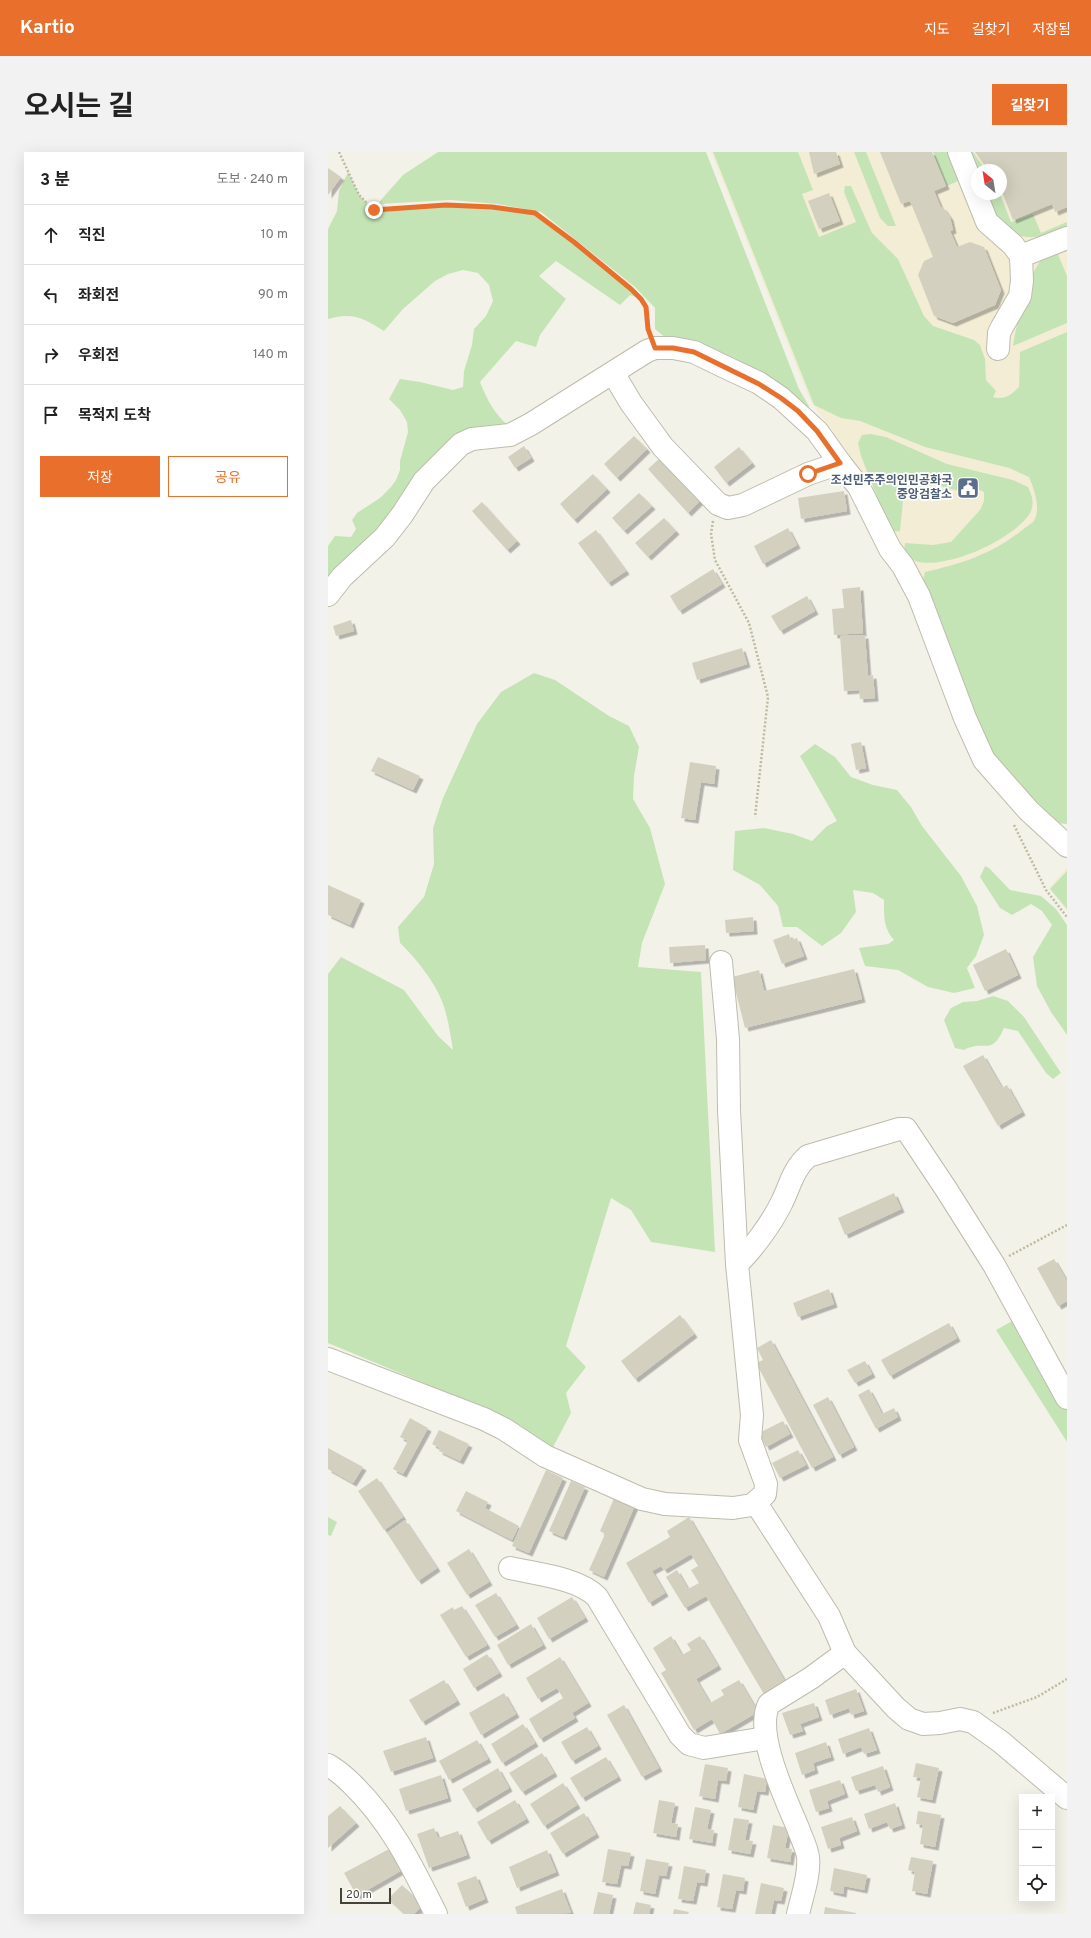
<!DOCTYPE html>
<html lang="ko">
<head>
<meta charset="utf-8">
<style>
  :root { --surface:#fff; --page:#f2f2f2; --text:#222; --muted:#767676; --line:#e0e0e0; --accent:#e8702c }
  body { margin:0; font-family:Overpass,"Noto Sans KR",sans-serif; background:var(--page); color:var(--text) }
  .controls { position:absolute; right:12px; bottom:12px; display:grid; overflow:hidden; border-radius:0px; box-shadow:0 4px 16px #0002 }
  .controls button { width:36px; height:36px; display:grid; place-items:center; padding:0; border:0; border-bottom:1px solid var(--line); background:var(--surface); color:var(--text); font:20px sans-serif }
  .compass { position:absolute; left:643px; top:12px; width:36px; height:36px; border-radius:50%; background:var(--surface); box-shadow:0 4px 16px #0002; rotate:330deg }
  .scale { position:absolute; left:12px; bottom:10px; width:51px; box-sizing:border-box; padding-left:4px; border:2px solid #464438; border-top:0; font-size:11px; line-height:14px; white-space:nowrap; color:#464438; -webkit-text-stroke:3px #fff; paint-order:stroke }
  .stop { position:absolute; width:12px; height:12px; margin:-9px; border:3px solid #e8702c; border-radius:50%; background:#fff }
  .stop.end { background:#e8702c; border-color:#fff; box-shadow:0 1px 4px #0008 }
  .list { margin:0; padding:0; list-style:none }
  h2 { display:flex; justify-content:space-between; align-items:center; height:52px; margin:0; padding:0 16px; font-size:17px }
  h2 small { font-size:13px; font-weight:400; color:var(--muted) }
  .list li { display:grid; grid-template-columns:26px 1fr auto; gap:12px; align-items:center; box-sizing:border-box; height:60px; padding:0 16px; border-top:1px solid var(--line) }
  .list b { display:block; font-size:15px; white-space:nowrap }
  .list em { font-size:13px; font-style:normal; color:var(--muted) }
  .actions { display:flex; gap:8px; padding:12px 16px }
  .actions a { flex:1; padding:9px 0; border:1px solid var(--accent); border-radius:0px; text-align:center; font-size:14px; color:var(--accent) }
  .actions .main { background:var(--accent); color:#fff }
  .icon { flex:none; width:22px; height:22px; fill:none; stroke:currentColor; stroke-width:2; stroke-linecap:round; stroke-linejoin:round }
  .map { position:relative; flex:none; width:739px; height:1762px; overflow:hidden; border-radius:0px }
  header { display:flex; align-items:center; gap:24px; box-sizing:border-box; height:56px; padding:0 20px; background:var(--accent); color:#fff }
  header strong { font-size:19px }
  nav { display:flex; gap:22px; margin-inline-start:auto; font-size:14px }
  .intro { display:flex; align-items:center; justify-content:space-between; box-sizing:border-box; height:96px; padding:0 24px }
  h1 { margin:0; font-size:28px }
  .button { padding:10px 18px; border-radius:0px; background:var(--accent); color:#fff; font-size:14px; font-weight:700 }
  main { display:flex; gap:24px; padding:0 24px }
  aside { flex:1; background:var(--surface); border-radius:0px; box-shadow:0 4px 16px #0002 }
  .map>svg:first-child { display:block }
  .commercial { fill:#f3edd6; fill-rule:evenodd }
  .green { fill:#c5e4b6 }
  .building { fill:#d4d0bf; filter:url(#shadow) }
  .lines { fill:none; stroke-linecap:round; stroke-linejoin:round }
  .minor-casing { stroke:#bebcac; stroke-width:24 }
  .path { stroke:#beba9f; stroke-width:2.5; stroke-dasharray:2 2; stroke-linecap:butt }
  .minor { stroke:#fff; stroke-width:22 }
  .route { stroke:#e8702c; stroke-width:5 }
  .labels { text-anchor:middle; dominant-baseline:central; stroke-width:3.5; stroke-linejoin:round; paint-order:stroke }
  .service-label { font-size:12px; font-weight:bold; fill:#4e5e75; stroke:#fff; text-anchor:end }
</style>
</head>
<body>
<header>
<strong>Kartio</strong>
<nav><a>지도</a><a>길찾기</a><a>저장됨</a></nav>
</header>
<div class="intro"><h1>오시는 길</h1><a class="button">길찾기</a></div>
<main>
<aside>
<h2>3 분<small>도보 · 240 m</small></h2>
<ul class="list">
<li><svg class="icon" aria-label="ahead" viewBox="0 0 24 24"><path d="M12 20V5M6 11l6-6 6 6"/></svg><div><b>직진</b></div><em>10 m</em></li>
<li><svg class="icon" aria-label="left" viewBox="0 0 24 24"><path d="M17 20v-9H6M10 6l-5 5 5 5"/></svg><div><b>좌회전</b></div><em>90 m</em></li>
<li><svg class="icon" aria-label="right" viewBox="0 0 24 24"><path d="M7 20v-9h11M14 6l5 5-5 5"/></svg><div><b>우회전</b></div><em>140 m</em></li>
<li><svg class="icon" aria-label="arrive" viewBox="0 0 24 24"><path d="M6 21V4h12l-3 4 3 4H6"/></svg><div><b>목적지 도착</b></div></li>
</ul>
<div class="actions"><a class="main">저장</a><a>공유</a></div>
</aside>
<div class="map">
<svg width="739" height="1762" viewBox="0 0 739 1762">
  <defs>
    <filter id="shadow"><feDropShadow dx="3.5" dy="3.5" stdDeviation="0" flood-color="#0004"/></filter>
  </defs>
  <rect width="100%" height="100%" fill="#f3f2e9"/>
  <!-- commercial -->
  <g class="commercial">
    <path d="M 383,0 L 739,0 L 739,658 L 716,663 L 672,621 L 537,329 L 481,246 ZM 649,18 L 673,18 L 673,42 L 649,42 Z"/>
    <polygon points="739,715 739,759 721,736"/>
  </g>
  <!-- green -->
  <g class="green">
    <polygon points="110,0 378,0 471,237 481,254 477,259 339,187 327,177 327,156 307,135 213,60 169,52 123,48 51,52 52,49 75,23"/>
    <path d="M 385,0 L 470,0 L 485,38 L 474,42 L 491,85 L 528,70 L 516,40 L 517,34 L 523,34 L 544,81 L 570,107 L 596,164 L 605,174 L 646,188 L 652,193 L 657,207 L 658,228 L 668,239 L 665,245 C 677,248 683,243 691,235 L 692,200 L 739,180 L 739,672 L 728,671 C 712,648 686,634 670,610 C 659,593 652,573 644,555 C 626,513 611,470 595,428 L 597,420 C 633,412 664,402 693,379 C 696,376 702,373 705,370 C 714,358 706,337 701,325 L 681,316 L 597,295 L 532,269 L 513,266 L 486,253 Z"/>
    <polygon points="526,0 538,0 568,74 560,74 552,66"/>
    <polygon points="605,0 620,0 632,28 619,34"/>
    <polygon points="641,0 645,0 658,18 649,18"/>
    <path d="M 20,20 L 31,43 L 46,58 L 118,53 L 164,55 L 207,61 L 246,90 L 303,137 L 313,147 L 302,143 L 292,153 L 228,109 L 211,124 L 238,147 L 212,183 L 208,195 L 188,189 L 152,230 C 161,252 167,262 184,277 L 147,283 L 71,353 L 0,434 L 0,394 L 7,384 L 23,385 L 28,377 L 24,368 L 29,361 L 52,346 L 63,335 L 68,328 L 72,318 L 72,309 L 80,280 L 79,270 L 72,258 L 61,247 L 72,227 L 92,230 L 125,238 L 135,235 L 136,219 L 144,193 L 146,177 L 158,164 L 165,149 L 161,133 L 150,121 L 135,118 L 120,122 L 107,129 L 75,157 L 56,179 C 35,166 25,160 0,167 L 0,77 L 9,59 L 11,39 Z"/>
    <path d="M 658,42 L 672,42 L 683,70 L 705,62 L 713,81 L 739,70 L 739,75 C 715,85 695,93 673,72 C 666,66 662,51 658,42 Z"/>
    <path d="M 729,100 L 739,124 L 739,171 L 685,194 C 687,176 702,117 715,106 C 718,103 725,101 729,100 Z"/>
    <path d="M 543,282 L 558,285 L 619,312 L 685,328 L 700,335 C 704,343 707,352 702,361 C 687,387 613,421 585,408 C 581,406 579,402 576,399 L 577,391 L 605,393 L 623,390 L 652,358 L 656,349 L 656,340 L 645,335 L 631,339 L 615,335 L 596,325 L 582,325 L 576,339 L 572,379 L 563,380 L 533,304 L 530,291 L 534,283 Z"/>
    <path d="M 206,521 L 227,528 L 281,564 L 301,574 L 311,595 L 306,624 L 305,647 L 322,676 L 337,732 L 314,791 L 310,815 L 373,820 L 387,1100 L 323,1090 L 303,1058 L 283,1046 L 238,1194 L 258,1215 L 238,1241 L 243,1261 L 223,1299 L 170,1262 L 0,1191 L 0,822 L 13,805 L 76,838 L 110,884 L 125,898 C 122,881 120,863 113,847 C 106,829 86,804 72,791 L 70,775 L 96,745 L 106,712 L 105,676 L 115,646 L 149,572 L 173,540 Z"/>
    <path d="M 487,592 L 507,605 L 523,625 L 545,633 L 569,638 L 583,655 L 594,674 L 633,724 L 649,754 L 656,783 L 648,804 L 639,816 L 647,836 L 626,841 L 600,835 L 570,818 L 537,814 L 531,796 L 560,792 L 566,788 C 555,776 556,763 556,748 L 545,741 L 525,738 L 528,760 L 513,781 L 494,794 L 469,775 L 455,775 L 450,754 L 432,733 L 405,718 L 407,679 L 436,676 L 465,682 L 484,689 L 499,674 L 509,669 L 472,604 Z"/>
    <polygon points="657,714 661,716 682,738 713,744 728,757 739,773 739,883 723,860 709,834 705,805 724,773 714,759 703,752 684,763 672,756 652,725"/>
    <polygon points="739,719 739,757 722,737"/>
    <path d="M 665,844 L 680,849 L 696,865 L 733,921 L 725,927 L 718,921 L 690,879 L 676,876 C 663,905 658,887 636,898 L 627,896 L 616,868 L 623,856 L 635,850 L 649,849 Z"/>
    <polygon points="688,1167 739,1257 739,1290 668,1178"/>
    <polygon points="0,1365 9,1370 3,1384 0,1383"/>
  </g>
  <!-- building -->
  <g class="building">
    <polygon points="481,0 508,0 512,12 486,22"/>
    <polygon points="552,0 604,0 618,34 606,39 613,56 615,55 622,65 625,78 622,79 629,95 642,90 656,95 673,138 667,153 625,171 606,164 590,123 596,109 605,105 582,49 573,52"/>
    <polygon points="647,0 739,0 739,55 727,60 724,52 685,68 673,37 673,18 660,18"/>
    <polygon points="0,16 13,25 0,43"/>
    <polygon points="501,41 512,69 491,77 480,49"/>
    <polygon points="306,284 319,297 289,326 276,312"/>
    <polygon points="196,294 203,306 187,316 180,305"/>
    <polygon points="411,295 424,311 398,331 386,315"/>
    <polygon points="334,304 374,347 360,361 320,317"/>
    <polygon points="265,322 279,337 246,368 232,352"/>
    <polygon points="516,339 519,359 473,367 470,346"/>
    <polygon points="311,341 324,354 296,379 284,366"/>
    <polygon points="154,350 189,389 179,398 144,359"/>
    <polygon points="336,366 348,379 320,405 307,391"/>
    <polygon points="460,376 469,393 435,412 426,394"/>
    <polygon points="268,378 298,419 280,431 250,391"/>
    <polygon points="385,417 394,432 351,459 342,444"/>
    <polygon points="532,435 535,481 506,483 504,457 516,456 514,437"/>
    <polygon points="479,444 487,459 452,479 443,464"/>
    <polygon points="23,468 26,479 8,484 5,474"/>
    <polygon points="537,483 540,524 545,523 547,546 532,547 531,538 516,539 512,484"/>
    <polygon points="414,496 419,512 369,528 364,511"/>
    <polygon points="533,590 538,616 528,618 523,592"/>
    <polygon points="50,605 92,624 85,638 43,619"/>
    <polygon points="362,610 388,614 386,632 373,630 367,668 353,666"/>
    <polygon points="0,733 33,748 22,773 0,763"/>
    <polygon points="425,765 426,779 398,781 397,768"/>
    <polygon points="461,782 463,788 469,786 476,804 454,812 445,788"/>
    <polygon points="377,793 378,808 342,811 341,795"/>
    <polygon points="678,797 690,823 657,839 645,813"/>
    <polygon points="526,817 534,847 417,876 404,825 431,818 436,839"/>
    <polygon points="655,903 674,936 679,933 694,960 670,974 635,914"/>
    <polygon points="566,1041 573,1057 517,1083 510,1066"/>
    <polygon points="726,1107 739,1129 739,1149 730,1154 709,1116"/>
    <polygon points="501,1137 506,1152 470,1165 465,1151"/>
    <polygon points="352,1163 366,1182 307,1227 293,1209"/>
    <polygon points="621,1171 629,1186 562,1224 553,1208"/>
    <polygon points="443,1188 505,1305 484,1316 428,1211 435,1208 429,1196"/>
    <polygon points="537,1209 544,1222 527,1231 519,1218"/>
    <polygon points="541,1237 554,1262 566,1256 570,1265 548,1277 530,1243"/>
    <polygon points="500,1245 526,1295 511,1303 485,1253"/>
    <polygon points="82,1266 100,1276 75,1322 65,1317 80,1289 72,1285"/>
    <polygon points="455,1269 462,1282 438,1295 431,1281"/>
    <polygon points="111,1278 141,1292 132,1309 111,1299 112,1296 104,1292"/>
    <polygon points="0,1296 35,1315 25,1331 0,1317"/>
    <polygon points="470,1298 478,1313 452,1326 444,1311"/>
    <polygon points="218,1318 235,1326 201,1401 184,1394"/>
    <polygon points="49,1326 75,1365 56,1378 30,1339"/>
    <polygon points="243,1329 257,1335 235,1385 221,1379"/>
    <polygon points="138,1339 160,1350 157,1356 191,1374 184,1388 128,1359"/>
    <polygon points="288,1342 308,1351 276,1425 261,1418 277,1382 272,1379"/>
    <polygon points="361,1365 458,1531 437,1544 378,1444 357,1456 338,1425 349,1418 360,1437 371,1431 363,1418 370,1414 363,1402 336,1418 333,1414 324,1419 337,1441 321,1451 298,1411 342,1385 339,1379"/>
    <polygon points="77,1368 109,1416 90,1429 59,1381"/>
    <polygon points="141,1397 161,1430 139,1443 119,1411"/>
    <polygon points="168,1441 188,1473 167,1485 147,1453"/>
    <polygon points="244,1445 257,1466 221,1487 209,1466"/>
    <polygon points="134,1454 159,1493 138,1505 112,1463 125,1455 126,1458"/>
    <polygon points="203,1472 215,1493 180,1513 169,1493"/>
    <polygon points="343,1484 354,1503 363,1498 359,1492 372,1484 390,1514 368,1527 382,1551 396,1543 393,1538 411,1528 430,1560 392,1582 384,1567 366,1578 333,1521 338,1518 325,1496"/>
    <polygon points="159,1502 171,1521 146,1536 135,1517"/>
    <polygon points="232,1505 260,1551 244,1561 247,1566 212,1587 201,1567 235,1546 229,1536 210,1547 198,1526"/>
    <polygon points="116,1528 129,1549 94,1570 81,1548"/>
    <polygon points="528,1537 536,1559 523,1563 521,1556 502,1563 497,1548"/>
    <polygon points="176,1541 188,1562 153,1583 141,1561"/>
    <polygon points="486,1551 491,1565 472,1572 475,1579 462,1583 454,1561"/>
    <polygon points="296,1553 331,1616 314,1625 279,1563"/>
    <polygon points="195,1572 207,1591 174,1611 163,1592"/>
    <polygon points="259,1575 270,1594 244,1609 233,1590"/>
    <polygon points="541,1576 549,1598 536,1602 533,1595 515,1602 510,1587"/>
    <polygon points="98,1585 105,1606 63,1620 55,1599"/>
    <polygon points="149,1588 160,1607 121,1628 111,1609"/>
    <polygon points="498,1590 503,1605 485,1611 487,1618 474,1623 467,1601"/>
    <polygon points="214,1601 226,1621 194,1640 181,1621"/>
    <polygon points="278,1605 290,1625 254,1646 242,1626"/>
    <polygon points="588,1611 611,1616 604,1648 589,1645 593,1626 585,1625"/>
    <polygon points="377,1612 400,1616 398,1629 390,1628 387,1647 371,1644"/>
    <polygon points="555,1614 562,1635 550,1640 547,1633 528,1639 523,1625"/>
    <polygon points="170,1616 181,1636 146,1657 134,1637"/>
    <polygon points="416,1622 439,1627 437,1640 429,1639 425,1658 410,1655"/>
    <polygon points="113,1623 120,1646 78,1659 71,1637"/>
    <polygon points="512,1628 517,1642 499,1649 501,1656 488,1660 481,1638"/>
    <polygon points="235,1631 249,1653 216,1674 202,1652"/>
    <polygon points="187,1648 198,1667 160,1689 149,1670"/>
    <polygon points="331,1648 347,1651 343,1671 350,1672 348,1685 325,1681"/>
    <polygon points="567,1651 574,1673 562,1677 559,1670 541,1677 536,1662"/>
    <polygon points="12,1654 28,1671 0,1696 0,1664"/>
    <polygon points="367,1655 383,1658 379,1677 386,1678 384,1691 361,1687"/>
    <polygon points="590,1659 613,1663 607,1695 592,1692 595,1673 588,1672"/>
    <polygon points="256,1661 268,1682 235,1702 222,1681"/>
    <polygon points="524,1665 529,1679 511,1686 513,1693 500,1697 493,1675"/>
    <polygon points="406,1666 421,1668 417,1688 425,1689 422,1702 400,1698"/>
    <polygon points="445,1673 461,1676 457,1696 464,1697 462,1710 439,1706"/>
    <polygon points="106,1676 110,1686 130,1679 139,1703 101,1716 89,1682"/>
    <polygon points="61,1697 65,1704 68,1702 76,1717 29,1744 16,1721"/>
    <polygon points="280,1697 303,1701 300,1714 293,1713 289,1732 274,1730"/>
    <polygon points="219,1698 228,1720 189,1736 181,1715"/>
    <polygon points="583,1705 605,1709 599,1742 584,1739 587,1720 580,1718"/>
    <polygon points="318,1707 341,1711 338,1724 331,1723 327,1742 312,1739"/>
    <polygon points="356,1714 378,1718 376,1731 369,1730 365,1749 350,1747"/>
    <polygon points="506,1716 539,1723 536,1738 516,1734 515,1742 502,1739"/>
    <polygon points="395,1722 417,1726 415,1739 408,1738 404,1757 389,1755"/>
    <polygon points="148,1724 157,1747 138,1755 129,1731"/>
    <polygon points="433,1731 456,1736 453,1749 446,1748 443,1762 427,1762"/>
    <polygon points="74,1733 95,1753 86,1762 76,1762 60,1747"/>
    <polygon points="234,1737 243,1761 189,1762 187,1755"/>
    <polygon points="270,1740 285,1743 281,1762 265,1762"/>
    <polygon points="308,1750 323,1753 321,1762 305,1762"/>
    <polygon points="497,1755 528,1761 528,1762 496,1762"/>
    <polygon points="346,1757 361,1760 360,1762 345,1762"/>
  </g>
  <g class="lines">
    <!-- minor casing -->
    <g class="minor-casing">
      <g id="minor">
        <polyline points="631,0 659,70 685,93 693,104 739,86"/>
        <polyline points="670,197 671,181 674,175 692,144 694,129 693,104"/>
        <polyline points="285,221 303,251 335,295 390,352 400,356 415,353 480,322 512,311"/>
        <polyline points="0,443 14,425 57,385 74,363 96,329 133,292 144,287 182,283 203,272 319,199 327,196 345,196 366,200 399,216 431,231 453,246 489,279 512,311 531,335 562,397 575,414 591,444 637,566 656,608 701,659 739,694"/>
        <path d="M 409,1112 C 424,1098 443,1072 453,1052 C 462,1035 464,1018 480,1004 L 571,977 L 578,977 L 618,1037 L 666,1113 L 739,1246"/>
        <polyline points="0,1207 156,1267 176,1277 217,1304 314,1347 337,1352 405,1356 424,1353 437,1342 438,1332 422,1288 424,1263 409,1112 401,958 400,887 393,810"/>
        <polyline points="428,1351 501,1464 517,1501 568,1556 581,1567 595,1572 612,1571 632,1567 645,1570 673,1590 739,1646"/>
        <path d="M 182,1416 C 208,1422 251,1426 269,1445 L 352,1583 L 361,1592 L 376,1596 L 437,1586"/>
        <path d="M 0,1613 C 9,1618 17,1625 24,1632 C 63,1670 84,1714 108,1762"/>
        <path d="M 470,1762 C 474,1744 482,1723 480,1705 C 479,1696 473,1685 470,1676 C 458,1647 426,1581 441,1552 L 483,1526 L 517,1501"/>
      </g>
    </g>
    <!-- path -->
    <g class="path">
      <polyline points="11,0 31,43 46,58 118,53 164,55 207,61 246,90 303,137 318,155 320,178"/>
      <polyline points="385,369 383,382 387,408 421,471 440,545 427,665"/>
      <polyline points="686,673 718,738 739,765"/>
      <polyline points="681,1104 739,1073"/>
      <polyline points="665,1561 709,1545 739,1527"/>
    </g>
    <!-- minor -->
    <use href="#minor" class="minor"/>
  </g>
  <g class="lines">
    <!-- route -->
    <polyline class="route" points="46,58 118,53 164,55 207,61 246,90 303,137 313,147 318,155 320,177 327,196 345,196 366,200 431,232 453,246 470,259 489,279 512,311 480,322"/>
  </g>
  <!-- icons -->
  <defs>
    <g id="civic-square" transform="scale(1.15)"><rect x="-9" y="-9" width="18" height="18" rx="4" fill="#5c6f8a" stroke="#fff"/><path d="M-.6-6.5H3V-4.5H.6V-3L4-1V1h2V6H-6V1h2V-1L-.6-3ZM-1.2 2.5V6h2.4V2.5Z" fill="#fff"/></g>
  </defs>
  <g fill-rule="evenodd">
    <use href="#civic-square" x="640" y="336"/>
  </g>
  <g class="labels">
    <!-- service labels -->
    <g class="service-label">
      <text x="624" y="329">조선민주주의인민공화국<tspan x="624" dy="14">중앙검찰소</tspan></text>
    </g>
  </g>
</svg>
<div class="controls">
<button>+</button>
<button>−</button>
<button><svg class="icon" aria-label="locate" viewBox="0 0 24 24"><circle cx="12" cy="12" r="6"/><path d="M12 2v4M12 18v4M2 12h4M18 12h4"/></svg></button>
</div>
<svg class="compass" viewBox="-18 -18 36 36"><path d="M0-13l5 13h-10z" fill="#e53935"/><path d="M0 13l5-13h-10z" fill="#767676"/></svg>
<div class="scale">20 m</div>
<div class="stop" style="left:480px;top:322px"></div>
<div class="stop end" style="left:46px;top:58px"></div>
</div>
</main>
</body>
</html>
